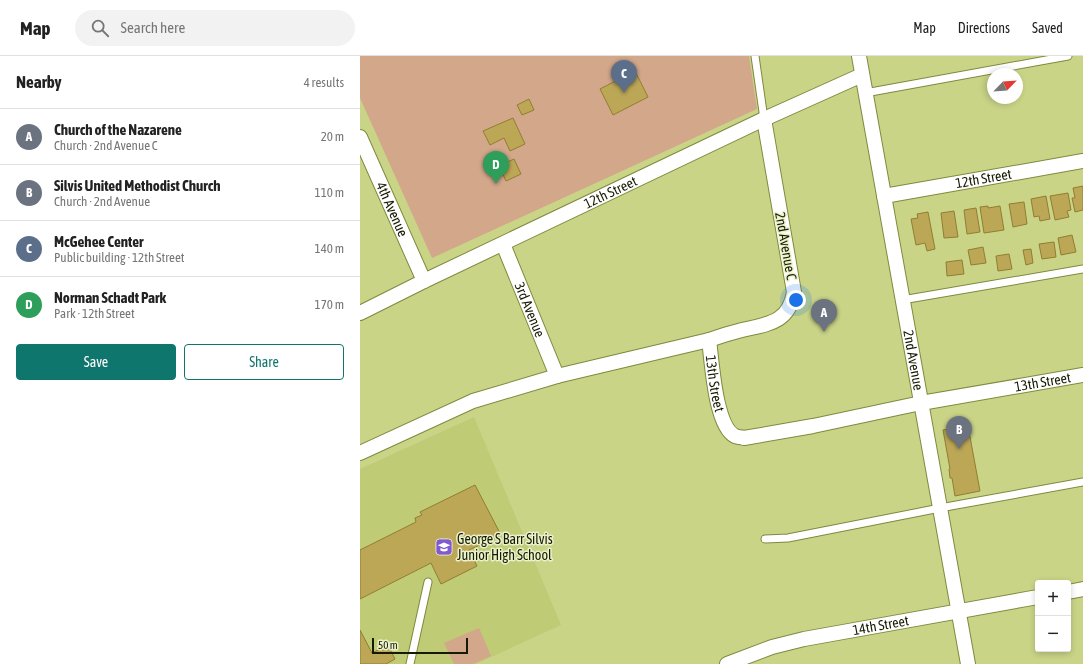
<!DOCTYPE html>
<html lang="en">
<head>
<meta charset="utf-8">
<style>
  :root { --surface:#fff; --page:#f2f2f2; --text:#222; --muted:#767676; --line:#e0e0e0; --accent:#0f766e }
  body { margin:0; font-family:"Asap Condensed",sans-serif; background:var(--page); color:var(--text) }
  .controls { position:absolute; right:12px; bottom:12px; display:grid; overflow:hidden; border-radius:4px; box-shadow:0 2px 6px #0003 }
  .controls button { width:36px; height:36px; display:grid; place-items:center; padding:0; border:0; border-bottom:1px solid var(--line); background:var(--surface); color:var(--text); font:20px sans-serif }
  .compass { position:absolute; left:627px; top:12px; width:36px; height:36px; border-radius:50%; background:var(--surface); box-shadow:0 2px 6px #0003; rotate:65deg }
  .scale { position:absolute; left:12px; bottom:10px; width:96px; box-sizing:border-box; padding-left:4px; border:2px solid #171a00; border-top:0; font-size:11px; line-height:14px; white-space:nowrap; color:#171a00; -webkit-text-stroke:3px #eaf1cb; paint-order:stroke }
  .you { position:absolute; left:436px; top:244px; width:14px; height:14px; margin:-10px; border:3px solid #fff; border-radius:50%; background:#1a73e8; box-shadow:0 0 0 6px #1a73e833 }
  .badge { display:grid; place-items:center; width:26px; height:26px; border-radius:50%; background:var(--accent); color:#fff; font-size:13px; font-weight:700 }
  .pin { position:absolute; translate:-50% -33px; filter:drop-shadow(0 1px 2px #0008) }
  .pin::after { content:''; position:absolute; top:21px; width:14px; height:12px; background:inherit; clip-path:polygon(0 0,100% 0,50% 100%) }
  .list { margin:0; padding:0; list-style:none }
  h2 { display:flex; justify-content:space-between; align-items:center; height:52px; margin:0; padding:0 16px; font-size:17px }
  h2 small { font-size:13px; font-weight:400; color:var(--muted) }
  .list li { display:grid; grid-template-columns:26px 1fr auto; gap:12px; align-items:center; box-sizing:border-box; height:56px; padding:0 16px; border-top:1px solid var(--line) }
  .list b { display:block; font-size:15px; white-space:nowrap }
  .list p { margin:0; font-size:13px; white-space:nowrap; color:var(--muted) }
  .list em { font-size:13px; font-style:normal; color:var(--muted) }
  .actions { display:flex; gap:8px; padding:12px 16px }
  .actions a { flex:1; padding:9px 0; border:1px solid var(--accent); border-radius:4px; text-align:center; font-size:14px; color:var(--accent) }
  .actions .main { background:var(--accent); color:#fff }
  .icon { flex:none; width:22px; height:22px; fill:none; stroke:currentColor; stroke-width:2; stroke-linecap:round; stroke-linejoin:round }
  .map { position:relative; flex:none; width:723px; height:608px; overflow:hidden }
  header { display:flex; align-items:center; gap:24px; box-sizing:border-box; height:56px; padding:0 20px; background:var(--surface); border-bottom:1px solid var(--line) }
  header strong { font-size:19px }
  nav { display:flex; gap:22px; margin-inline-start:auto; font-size:14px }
  .search { width:280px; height:36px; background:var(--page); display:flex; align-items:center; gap:10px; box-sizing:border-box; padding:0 14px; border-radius:22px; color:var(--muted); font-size:15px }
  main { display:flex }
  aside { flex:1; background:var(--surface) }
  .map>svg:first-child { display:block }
  .built { fill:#bfcb75 }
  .green { fill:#d2a78a }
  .building { fill:#bca757; stroke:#917e30 }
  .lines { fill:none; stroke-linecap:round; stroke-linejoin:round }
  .lane-casing { stroke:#80893e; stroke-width:9 }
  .street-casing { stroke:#80893e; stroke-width:16 }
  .lane { stroke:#fff; stroke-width:7 }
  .street { stroke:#fff; stroke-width:14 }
  .labels { text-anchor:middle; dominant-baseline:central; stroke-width:3; stroke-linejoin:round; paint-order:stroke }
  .street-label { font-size:14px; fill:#171a00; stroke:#eaf1cb }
  .poi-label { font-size:14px; fill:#171a00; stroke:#eaf1cb; text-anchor:start }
</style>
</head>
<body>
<header>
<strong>Map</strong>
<div class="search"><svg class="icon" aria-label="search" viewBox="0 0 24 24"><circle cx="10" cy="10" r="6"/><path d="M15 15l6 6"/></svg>Search here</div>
<nav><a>Map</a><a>Directions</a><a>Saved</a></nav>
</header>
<main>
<aside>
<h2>Nearby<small>4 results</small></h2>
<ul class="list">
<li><span class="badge" style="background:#6b7280">A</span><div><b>Church of the Nazarene</b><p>Church · 2nd Avenue C</p></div><em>20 m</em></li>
<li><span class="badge" style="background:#6b7280">B</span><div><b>Silvis United Methodist Church</b><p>Church · 2nd Avenue</p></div><em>110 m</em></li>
<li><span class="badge" style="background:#5c6f8a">C</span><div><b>McGehee Center</b><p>Public building · 12th Street</p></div><em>140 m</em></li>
<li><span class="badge" style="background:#2e9e5b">D</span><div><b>Norman Schadt Park</b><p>Park · 12th Street</p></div><em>170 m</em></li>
</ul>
<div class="actions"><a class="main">Save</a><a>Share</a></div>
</aside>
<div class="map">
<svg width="723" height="608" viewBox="0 0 723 608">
  <rect width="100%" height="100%" fill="#c9d487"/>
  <!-- built -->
  <polygon class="built" points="114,361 201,569 116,608 0,608 0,413"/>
  <!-- green -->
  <g class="green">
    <polygon points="0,0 389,0 397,53 72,202 0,42"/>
    <polygon points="119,572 131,600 113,608 94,608 84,587"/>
  </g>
  <!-- building -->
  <g class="building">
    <polygon points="275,15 288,41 253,59 240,33"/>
    <polygon points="169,43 174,54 162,59 157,49"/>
    <polygon points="153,62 165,88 150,95 144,82 130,89 123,75"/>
    <polygon points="154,103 161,118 146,125 139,110"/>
    <polygon points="723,130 723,154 715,156 712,142 715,142 713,132"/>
    <polygon points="708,137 711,154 707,155 709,161 695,164 690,140"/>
    <polygon points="686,140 690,163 680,165 679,160 674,161 671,143"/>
    <polygon points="664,146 667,168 653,171 649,148"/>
    <polygon points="628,150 628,152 640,150 644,174 624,177 620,151"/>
    <polygon points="616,152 620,176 607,178 604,154"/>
    <polygon points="594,155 598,181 584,182 581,157"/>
    <polygon points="568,156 575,193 567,195 565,187 556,189 551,163 558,162 557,158"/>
    <polygon points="712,179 716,196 701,199 698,182"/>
    <polygon points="694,186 696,201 682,203 679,188"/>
    <polygon points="623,191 626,207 611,209 608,194"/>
    <polygon points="671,193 673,207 666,209 663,194"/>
    <polygon points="649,198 652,213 638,215 636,200"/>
    <polygon points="602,204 604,218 587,220 586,206"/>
    <polygon points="608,370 620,435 595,440 592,422 590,422 589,413 590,413 583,374"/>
    <polygon points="115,429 141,479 109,494 117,510 81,528 71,507 0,543 0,494 56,466 55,462 62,459 60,456"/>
    <polygon points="0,574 12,597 28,589 35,603 26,608 0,608"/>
  </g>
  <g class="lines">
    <!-- lane casing -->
    <g class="lane-casing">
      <g id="lane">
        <polyline points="395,0 404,63"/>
        <polyline points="505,37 708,0"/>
        <polyline points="542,244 723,213"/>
        <polyline points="405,483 428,482 580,452 723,426"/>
        <polyline points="50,608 68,526"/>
      </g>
    </g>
    <!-- street casing -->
    <g class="street-casing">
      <g id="street">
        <path id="s1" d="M 499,0 L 608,608"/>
        <path id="s2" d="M 0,81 L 64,225"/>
        <path id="s3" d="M 524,140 L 723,105"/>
        <path id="s4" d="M 143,188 L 197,320"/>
        <path id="s5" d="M 0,257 L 64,225 L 404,63 L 502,19"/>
        <path id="s6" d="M 349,284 C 352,305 355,370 375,380 C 377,381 381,381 384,382 L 453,370 L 561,347 L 723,319"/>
        <path d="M 0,397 L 113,345 L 197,320 L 349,284 C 360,280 370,277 382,274 C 408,268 429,267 434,236 L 404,63"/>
        <polyline points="708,536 723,533"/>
        <path id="s7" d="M 367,608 L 412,591 L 444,583 L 678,541"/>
      </g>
    </g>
    <!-- lane -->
    <use href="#lane" class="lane"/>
    <!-- street -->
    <use href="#street" class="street"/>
  </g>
  <!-- icons -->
  <defs>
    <g id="school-square" transform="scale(0.9)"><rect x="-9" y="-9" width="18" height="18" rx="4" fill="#8159d3" stroke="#eaf1cb"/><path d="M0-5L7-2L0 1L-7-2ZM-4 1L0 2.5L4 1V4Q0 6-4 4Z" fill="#fff"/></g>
  </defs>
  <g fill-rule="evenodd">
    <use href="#school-square" x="84" y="491"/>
  </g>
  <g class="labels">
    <!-- street labels -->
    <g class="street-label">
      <text stroke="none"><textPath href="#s3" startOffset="101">12th Street</textPath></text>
      <text stroke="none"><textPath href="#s5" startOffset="278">12th Street</textPath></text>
      <text stroke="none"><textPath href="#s2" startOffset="79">4th Avenue</textPath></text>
      <text transform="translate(426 190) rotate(80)">2nd Avenue C</text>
      <text stroke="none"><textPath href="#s4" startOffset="71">3rd Avenue</textPath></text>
      <text stroke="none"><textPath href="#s1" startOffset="309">2nd Avenue</textPath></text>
      <text stroke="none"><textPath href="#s6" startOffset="415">13th Street</textPath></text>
      <text stroke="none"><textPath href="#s6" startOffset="44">13th Street</textPath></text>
      <text stroke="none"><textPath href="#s7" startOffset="159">14th Street</textPath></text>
    </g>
    <!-- poi labels -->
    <g class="poi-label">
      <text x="97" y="483">George S Barr Silvis<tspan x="97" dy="16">Junior High School</tspan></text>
    </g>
  </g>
</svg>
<div class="controls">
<button>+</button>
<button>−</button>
</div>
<svg class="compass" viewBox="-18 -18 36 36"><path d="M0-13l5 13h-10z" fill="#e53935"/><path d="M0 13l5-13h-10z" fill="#767676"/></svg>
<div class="scale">50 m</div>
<div class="you"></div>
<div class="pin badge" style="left:464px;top:276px;background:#6b7280">A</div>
<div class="pin badge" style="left:599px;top:393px;background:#6b7280">B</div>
<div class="pin badge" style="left:264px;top:37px;background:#5c6f8a">C</div>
<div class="pin badge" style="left:136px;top:128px;background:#2e9e5b">D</div>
</div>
</main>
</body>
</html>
